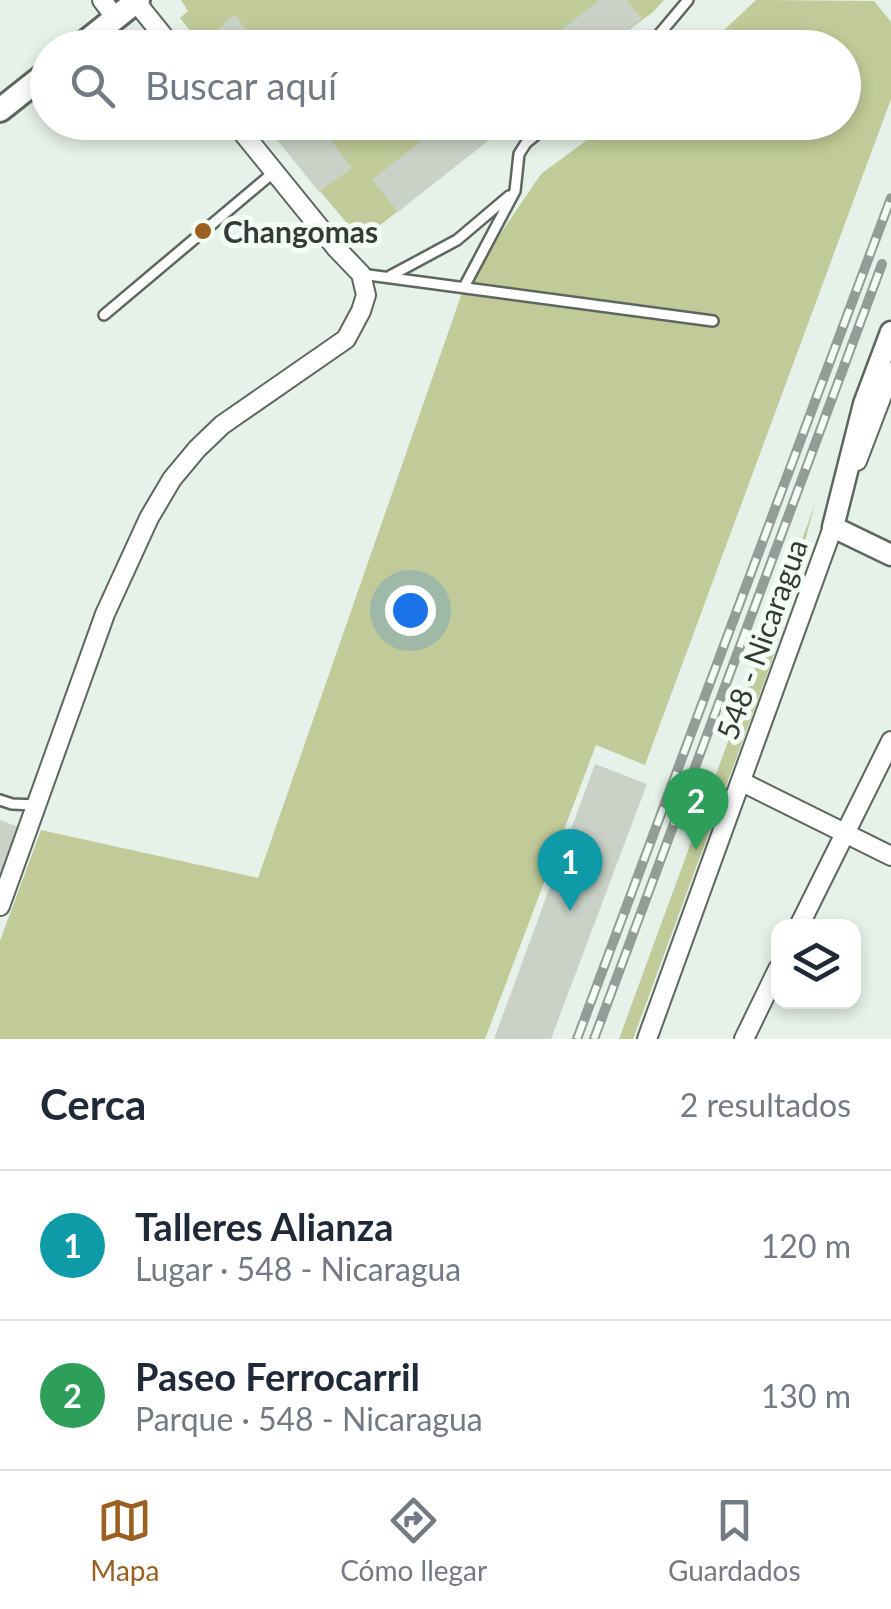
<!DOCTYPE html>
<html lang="es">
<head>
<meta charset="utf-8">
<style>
  :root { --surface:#fff; --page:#f2f2f3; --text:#1f2937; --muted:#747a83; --line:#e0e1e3; --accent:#9b6021 }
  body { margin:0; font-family:Lato,sans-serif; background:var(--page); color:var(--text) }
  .controls { position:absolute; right:30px; bottom:30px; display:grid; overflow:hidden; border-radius:20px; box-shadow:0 5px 15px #0003 }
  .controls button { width:90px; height:90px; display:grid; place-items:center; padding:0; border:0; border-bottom:2px solid var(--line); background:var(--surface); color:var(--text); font:50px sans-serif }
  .you { position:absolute; left:410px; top:610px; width:35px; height:35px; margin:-25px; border:8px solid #fff; border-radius:50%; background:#1a73e8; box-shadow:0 0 0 15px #1a73e833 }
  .badge { display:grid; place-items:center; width:65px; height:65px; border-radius:50%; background:var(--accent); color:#fff; font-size:32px; font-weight:700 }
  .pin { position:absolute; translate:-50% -82px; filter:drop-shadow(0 2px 5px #0008) }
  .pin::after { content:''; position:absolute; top:52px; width:35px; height:30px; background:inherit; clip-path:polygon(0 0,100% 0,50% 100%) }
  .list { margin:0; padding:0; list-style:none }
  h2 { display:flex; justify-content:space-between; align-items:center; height:130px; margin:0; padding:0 40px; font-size:42px }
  h2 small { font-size:32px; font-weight:400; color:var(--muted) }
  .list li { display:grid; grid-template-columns:65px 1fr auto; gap:30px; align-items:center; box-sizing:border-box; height:150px; padding:0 40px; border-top:2px solid var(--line) }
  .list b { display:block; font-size:38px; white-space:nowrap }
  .list p { margin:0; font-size:32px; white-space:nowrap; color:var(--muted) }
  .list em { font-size:32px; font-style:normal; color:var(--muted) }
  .icon { flex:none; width:55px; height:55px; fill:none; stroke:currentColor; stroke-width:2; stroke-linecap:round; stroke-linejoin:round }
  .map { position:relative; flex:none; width:891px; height:1039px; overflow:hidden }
  .search { position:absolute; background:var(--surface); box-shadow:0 5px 15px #0003; left:30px; right:30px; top:30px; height:110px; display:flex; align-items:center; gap:25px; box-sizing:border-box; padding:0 35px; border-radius:55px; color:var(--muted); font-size:38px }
  .sheet { height:430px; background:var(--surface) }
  nav { display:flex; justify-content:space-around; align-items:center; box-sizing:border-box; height:140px; border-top:2px solid var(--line); background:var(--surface); font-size:28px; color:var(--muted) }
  nav a { display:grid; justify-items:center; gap:5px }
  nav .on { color:var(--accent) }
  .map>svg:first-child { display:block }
  .green { fill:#c0cb99 }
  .building { fill:#cad2c7 }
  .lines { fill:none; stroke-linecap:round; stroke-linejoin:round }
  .service-casing { stroke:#5d6760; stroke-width:14 }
  .minor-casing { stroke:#5d6760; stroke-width:22 }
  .tertiary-casing { stroke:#5d6760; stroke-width:25 }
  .secondary-casing { stroke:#5d6760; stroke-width:28 }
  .service { stroke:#fff; stroke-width:9 }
  .minor { stroke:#fff; stroke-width:18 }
  .tertiary { stroke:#fff; stroke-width:20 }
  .secondary { stroke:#fff; stroke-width:22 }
  .rail-casing { stroke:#939c96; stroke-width:10 }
  .rail { stroke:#f3fff6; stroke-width:6; stroke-dasharray:19; stroke-linecap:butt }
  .poi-dot { fill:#9b6021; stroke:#f3fff6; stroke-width:4 }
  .labels { text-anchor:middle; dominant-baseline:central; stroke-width:10; stroke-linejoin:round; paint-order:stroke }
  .poi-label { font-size:30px; font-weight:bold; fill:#353a37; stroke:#f3fff6; text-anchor:start }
  .street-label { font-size:30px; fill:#353a37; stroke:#f3fff6 }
</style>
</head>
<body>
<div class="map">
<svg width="891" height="1039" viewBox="0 0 891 1039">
  <rect width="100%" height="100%" fill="#e6f1e9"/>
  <!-- green -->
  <g class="green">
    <polygon points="181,0 664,0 653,12 605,48 203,47 180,18 188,11"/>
    <polygon points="756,0 874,1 891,22 891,99 645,765 596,745 485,1039 0,1039 0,941 41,830 258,878 464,287 541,174 610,123 844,122 844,48 706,47"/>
    <polygon points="263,123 511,123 361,240"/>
    <polygon points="815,504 772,661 633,1039 619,1039"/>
  </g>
  <!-- building -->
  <g class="building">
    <polygon points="599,0 627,0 642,19 606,48 539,48"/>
    <polygon points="235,15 260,48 203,48 200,44"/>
    <polygon points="263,122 317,122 352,168 319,192"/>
    <polygon points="445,122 511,122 398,212 372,180"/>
    <polygon points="595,764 647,784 551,1039 494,1039"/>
    <polygon points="0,820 21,828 0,882"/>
  </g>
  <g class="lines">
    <!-- service casing -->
    <g class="service-casing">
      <g id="service">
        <polyline points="644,48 657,37 688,0"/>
        <polyline points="361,274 713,321"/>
        <polyline points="390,276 457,240 509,196"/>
        <polyline points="464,287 515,191 519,154 526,143 552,122"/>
        <polyline points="104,315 274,172"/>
        <polyline points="0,800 12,804 36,805"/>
      </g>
    </g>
    <!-- minor casing -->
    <g class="minor-casing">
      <g id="minor">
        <polyline points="102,0 115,17"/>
        <polyline points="136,2 173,48"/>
        <polyline points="857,461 891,372"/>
        <polyline points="742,782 891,856"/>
        <polyline points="0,906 105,614 149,518 172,479 197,449 222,425 346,339 361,311 366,295 361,274 337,249 234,122"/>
        <polyline points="799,926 891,741"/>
        <polyline points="647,1039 833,527"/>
        <polyline points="744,1039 778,969"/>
      </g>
    </g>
    <!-- tertiary casing -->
    <g class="tertiary-casing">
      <polyline id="tertiary" points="891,332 864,404 833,527 891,555"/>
    </g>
    <!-- secondary casing -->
    <g class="secondary-casing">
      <g id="secondary">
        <polyline points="78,48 138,0"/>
        <polyline points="0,110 48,72"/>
      </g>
    </g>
    <!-- service -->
    <use href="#service" class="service"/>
    <!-- minor -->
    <use href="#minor" class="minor"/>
    <!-- tertiary -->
    <use href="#tertiary" class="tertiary"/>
    <!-- secondary -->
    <use href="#secondary" class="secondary"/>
    <!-- rail casing -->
    <g class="rail-casing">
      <g id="rail">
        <polyline points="577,1039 891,198"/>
        <polyline points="594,1039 882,264"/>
      </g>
    </g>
    <!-- rail -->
    <use href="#rail" class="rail"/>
  </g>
  <!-- markers -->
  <circle class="poi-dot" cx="203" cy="231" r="10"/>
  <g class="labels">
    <!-- poi labels -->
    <g class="poi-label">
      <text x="223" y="231">Changomas</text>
    </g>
    <!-- street labels -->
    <g class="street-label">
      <text transform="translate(761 639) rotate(-70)">548 - Nicaragua</text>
    </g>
  </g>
</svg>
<div class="controls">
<button><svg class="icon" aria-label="layers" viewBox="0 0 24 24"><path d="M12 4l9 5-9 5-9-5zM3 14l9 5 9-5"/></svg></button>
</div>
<div class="you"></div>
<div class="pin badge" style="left:570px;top:911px;background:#0f9aa8">1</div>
<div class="pin badge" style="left:696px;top:850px;background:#2e9e5b">2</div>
<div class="search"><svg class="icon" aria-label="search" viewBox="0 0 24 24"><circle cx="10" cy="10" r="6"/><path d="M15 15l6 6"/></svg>Buscar aquí</div>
</div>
<section class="sheet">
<h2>Cerca<small>2 resultados</small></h2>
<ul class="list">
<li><span class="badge" style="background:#0f9aa8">1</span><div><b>Talleres Alianza</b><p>Lugar · 548 - Nicaragua</p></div><em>120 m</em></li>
<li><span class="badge" style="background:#2e9e5b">2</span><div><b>Paseo Ferrocarril</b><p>Parque · 548 - Nicaragua</p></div><em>130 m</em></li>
</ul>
</section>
<nav>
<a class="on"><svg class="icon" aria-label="map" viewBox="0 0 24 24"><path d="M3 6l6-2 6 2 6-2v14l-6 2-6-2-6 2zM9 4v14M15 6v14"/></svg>Mapa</a>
<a><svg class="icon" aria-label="directions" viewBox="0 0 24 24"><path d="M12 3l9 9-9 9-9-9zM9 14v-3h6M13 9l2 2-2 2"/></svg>Cómo llegar</a>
<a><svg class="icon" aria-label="saved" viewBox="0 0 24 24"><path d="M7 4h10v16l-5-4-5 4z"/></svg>Guardados</a>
</nav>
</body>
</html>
